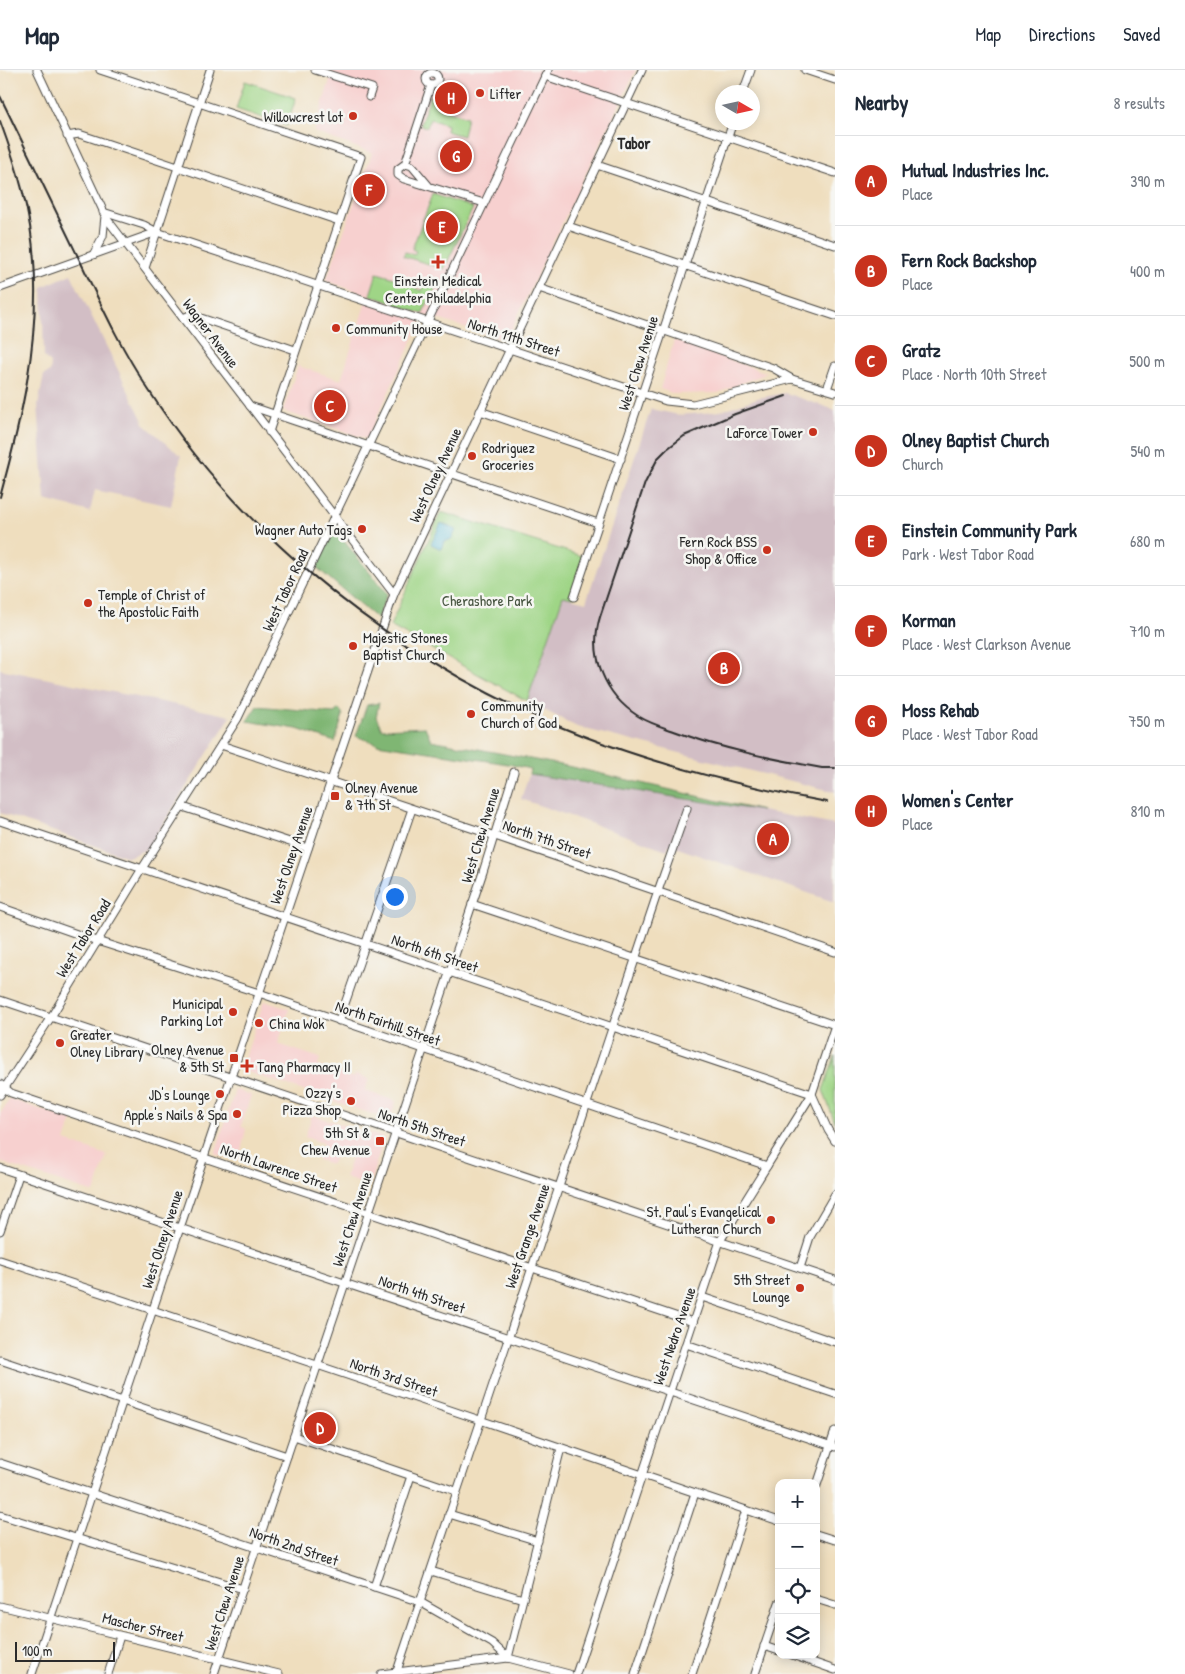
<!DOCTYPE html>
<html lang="en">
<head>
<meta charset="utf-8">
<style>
  :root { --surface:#fff; --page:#f2f2f3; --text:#1f2937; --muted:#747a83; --line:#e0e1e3; --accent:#c8321e }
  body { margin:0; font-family:"Patrick Hand",sans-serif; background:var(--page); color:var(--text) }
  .controls { position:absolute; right:15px; bottom:15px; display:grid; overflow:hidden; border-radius:10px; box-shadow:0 2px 12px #0003 }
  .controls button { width:45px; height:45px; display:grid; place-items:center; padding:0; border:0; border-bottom:1px solid var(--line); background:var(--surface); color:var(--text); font:25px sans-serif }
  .compass { position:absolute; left:715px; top:15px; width:45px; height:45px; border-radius:50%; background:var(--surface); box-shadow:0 2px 12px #0003; rotate:99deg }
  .scale { position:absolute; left:15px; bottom:12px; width:100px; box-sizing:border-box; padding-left:5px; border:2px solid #2b2b2b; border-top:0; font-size:14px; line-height:18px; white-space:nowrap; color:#2b2b2b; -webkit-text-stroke:4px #f6f6f2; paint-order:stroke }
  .you { position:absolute; left:394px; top:826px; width:18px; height:18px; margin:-12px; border:4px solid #fff; border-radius:50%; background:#1a73e8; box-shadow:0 0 0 8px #1a73e833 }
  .badge { display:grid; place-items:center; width:32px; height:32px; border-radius:50%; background:var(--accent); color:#fff; font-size:16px; font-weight:700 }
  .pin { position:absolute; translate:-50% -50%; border:2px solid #fff; box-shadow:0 1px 5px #0006 }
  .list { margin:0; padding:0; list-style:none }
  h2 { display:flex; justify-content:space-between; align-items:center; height:65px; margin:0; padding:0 20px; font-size:21px }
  h2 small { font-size:16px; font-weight:400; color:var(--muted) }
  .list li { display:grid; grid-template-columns:32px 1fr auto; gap:15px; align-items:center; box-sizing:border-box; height:90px; padding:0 20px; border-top:1px solid var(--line) }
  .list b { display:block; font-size:19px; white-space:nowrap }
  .list p { margin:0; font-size:16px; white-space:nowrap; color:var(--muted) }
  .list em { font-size:16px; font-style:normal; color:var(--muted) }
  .icon { flex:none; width:28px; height:28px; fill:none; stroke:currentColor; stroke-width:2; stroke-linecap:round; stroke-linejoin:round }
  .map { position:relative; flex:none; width:835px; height:1604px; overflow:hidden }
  header { display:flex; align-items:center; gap:30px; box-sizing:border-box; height:70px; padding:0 25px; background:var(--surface); border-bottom:1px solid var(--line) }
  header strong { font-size:24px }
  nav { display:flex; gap:28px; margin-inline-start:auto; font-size:18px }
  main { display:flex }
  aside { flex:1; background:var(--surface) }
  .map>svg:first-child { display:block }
  .built { fill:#f7d0cf }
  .industrial { fill:#d2bec5 }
  .green { fill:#9fd586; stroke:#658058 }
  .forest { fill:#7fb673; stroke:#55704f }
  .water { fill:#57b9d5; stroke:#417280 }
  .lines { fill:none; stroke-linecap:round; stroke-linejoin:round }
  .minor-casing { stroke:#484641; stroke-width:9 }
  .minor { stroke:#fff; stroke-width:7 }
  .rail { stroke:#2b2b2b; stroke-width:2 }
  .poi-dot { fill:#c8321e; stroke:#f6f6f2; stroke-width:2 }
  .labels { text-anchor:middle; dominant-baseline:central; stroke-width:5; stroke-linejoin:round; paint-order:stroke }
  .poi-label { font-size:15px; fill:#2b2b2b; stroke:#f6f6f2; text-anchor:end }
  .street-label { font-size:15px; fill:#2b2b2b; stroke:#f6f6f2 }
  .park-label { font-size:15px; fill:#485642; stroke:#f6f6f2 }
  .neighbourhood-label { font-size:16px; font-weight:bold; fill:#2b2b2b; stroke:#f6f6f2 }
</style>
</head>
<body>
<header>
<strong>Map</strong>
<nav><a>Map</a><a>Directions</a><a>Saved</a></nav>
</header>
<main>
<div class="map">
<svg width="835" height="1604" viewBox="0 0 835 1604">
  <rect width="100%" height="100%" fill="#f6f6f2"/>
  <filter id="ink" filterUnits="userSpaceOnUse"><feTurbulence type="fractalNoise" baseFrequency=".02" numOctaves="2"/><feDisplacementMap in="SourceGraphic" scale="10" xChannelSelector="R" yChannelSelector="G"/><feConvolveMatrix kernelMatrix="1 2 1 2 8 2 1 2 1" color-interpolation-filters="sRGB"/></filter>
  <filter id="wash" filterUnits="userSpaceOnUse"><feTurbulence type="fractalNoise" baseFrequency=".0096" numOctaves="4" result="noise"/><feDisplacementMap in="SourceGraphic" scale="20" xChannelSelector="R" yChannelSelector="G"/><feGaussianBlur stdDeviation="1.12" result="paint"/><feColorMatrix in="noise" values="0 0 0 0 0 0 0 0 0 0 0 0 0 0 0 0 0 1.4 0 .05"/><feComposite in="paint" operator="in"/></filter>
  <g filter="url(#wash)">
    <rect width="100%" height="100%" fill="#efdebe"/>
    <!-- built -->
    <g class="built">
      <polygon points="333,0 636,0 506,270 424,245 367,369 283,341 298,296 341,310 368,225 326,211 372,83 314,62"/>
      <polygon points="674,270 767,303 718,323 675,324 660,319"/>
      <polygon points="264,931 289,939 278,974 320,988 318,996 354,1008 355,1004 369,1009 365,1021 396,1031 390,1050 241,1000"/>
      <polygon points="235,1020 251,1025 241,1056 246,1059 239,1090 215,1084"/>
      <polygon points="10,1029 72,1050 65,1071 107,1085 94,1123 0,1092 0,1044"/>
      <polygon points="312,1045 384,1068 369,1116 345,1108 353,1081 346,1079 343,1087 336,1084 332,1094 318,1090 323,1073 305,1067"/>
    </g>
    <!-- industrial -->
    <g class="industrial">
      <polygon points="71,204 145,355 181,386 171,436 95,420 90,442 45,430 38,335 44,305 50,302 51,293 44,287 42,217"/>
      <polygon points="785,323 835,340 835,722 577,657 527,631 563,526 586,532 651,339 679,345 704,343 720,341 758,328"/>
      <polygon points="0,599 231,646 147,779 128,787 0,743"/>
      <polygon points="529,704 762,741 835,755 834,832 669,775 667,780 521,729"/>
    </g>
    <!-- green -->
    <g class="green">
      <polygon points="245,11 296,28 287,56 236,39"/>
      <polygon points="439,21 435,36 467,47 463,66 446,61 447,55 430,49 427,57 420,55 430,26"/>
      <polygon points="433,124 473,138 444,199 403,186 405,182 414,185 416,181 412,179"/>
      <polygon points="377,203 394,208 395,205 417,212 415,218 422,221 426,209 437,215 422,244 370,225"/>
      <polygon points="441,442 585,487 573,528 563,526 527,631 390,556"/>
      <polygon points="835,986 835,1053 823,1020"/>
    </g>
    <!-- forest -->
    <g class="forest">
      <polygon points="335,460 387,524 377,549 315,496"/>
      <polygon points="379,633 376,647 382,659 425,657 431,670 572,697 762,741 529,704 530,699 508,694 377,674 356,666 367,635"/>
      <polygon points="257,636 334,643 339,639 343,645 335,672 297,659 247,651"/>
    </g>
    <!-- water -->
    <polygon class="water" points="441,453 456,460 452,469 444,472 441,479 431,474"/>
  </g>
  <g filter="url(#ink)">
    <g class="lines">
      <!-- minor casing -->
      <g class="minor-casing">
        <g id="minor">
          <polyline points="37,0 107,149 394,524"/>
          <polyline points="100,0 361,87 269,362"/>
          <polyline points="315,0 372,18 369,27"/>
          <polyline points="805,0 835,10"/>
          <circle cx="432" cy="9" r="6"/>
          <polyline points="545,6 835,103"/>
          <polyline points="743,22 751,0"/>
          <polyline points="67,66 79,64 339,151"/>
          <polyline points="405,94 431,15"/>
          <polyline points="597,95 835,175"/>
          <polyline points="428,115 412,96 405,94 398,99 398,105 404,109 484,133"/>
          <polyline points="103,142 144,155 157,162 666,331 693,334 792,309 835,322"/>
          <polyline points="568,156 835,246"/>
          <polyline points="93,185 103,166 105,146"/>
          <polyline points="145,198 210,0"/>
          <polyline points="0,218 157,162"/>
          <polyline points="539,218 773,298 792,309"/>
          <polyline points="183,248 190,245 195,246 295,280"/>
          <polyline points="827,319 835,296"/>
          <polyline points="250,336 598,453"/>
          <polyline points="480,341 621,389"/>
          <polyline points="574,527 733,52"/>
          <polyline points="221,675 495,766 835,882"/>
          <polyline points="183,737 308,778"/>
          <polyline points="0,751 812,1024 828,1060 835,1071"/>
          <polyline points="472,834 835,955"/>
          <polyline points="0,837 97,871 259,923 767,1096"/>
          <polyline points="0,930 835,1210"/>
          <polyline points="339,951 412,739"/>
          <polyline points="0,1014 11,1023 693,1252"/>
          <polyline points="0,1025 51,947 143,797 238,648 548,0"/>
          <polyline points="0,1098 835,1377"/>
          <polyline points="0,1161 19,1105"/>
          <path d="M 0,1190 C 260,1274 519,1364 779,1451"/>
          <polyline points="800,1198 810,1167 835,1124"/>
          <polyline points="702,1227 835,1272"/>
          <polyline points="686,1274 835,1324"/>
          <polyline points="0,1290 287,1386"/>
          <polyline points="294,1366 456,1421"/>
          <polyline points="0,1393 420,1532 492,1573 508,1588 569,1604"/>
          <polyline points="816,1418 835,1361"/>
          <polyline points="449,1444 538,1471"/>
          <polyline points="0,1445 243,1519"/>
          <polyline points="816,1464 835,1470"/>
          <polyline points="431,1501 523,1529"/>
          <polyline points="374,1517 411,1406"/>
          <polyline points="816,1529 835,1535"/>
          <polyline points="0,1536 279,1604"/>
          <polyline points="764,1576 779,1581"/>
          <polyline points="792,1585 835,1600"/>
          <polyline points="508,1588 561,1378"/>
          <polyline points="32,1604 180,1158 394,524 642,0"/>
          <polyline points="108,1604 120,1566"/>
          <polyline points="214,1604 483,802 514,702"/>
          <polyline points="381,1604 508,1588"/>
          <polyline points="396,1604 658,821 687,738"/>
          <polyline points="576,1604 720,1171 812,1024 835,955"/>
          <polyline points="635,1604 695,1423"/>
          <polyline points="692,1604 746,1440"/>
          <polyline points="755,1604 779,1533"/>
        </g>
      </g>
      <!-- minor -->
      <use href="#minor" class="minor"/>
      <!-- rail -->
      <g class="rail">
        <path d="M 0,26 C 28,83 55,140 83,197 C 103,239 122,280 148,319 C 238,459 374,570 524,641 C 619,685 724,713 827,732"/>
        <path d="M 0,51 C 17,97 31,142 34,191 C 40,271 21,351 0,427"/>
        <path d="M 786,326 L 735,344 L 684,366 L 667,379 L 658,388 L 645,413 L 600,547 C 588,586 605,625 638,646 C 649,653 662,657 674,661 C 722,679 772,689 822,698 L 835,698"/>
      </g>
    </g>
  </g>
  <!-- markers -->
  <g class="poi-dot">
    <circle cx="480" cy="23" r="5"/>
    <circle cx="353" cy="46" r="5"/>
    <path d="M435.5 184.5h5v5h5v5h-5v5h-5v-5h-5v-5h5z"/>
    <circle cx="336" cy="258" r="5"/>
    <circle cx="813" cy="362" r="5"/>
    <circle cx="472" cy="386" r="5"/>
    <circle cx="362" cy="459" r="5"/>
    <circle cx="767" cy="480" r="5"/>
    <circle cx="88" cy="533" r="5"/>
    <circle cx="353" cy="576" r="5"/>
    <circle cx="471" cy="644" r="5"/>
    <rect x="330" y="721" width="10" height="10" rx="2.5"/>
    <circle cx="233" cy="942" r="5"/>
    <circle cx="259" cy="953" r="5"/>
    <circle cx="60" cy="973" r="5"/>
    <rect x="229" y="983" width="10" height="10" rx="2.5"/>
    <path d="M244.5 988.5h5v5h5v5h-5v5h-5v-5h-5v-5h5z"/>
    <circle cx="220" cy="1024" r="5"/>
    <circle cx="351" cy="1031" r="5"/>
    <circle cx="237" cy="1044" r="5"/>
    <rect x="375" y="1066" width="10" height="10" rx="2.5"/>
    <circle cx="771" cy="1150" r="5"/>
    <circle cx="800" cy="1218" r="5"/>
  </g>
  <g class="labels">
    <!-- poi labels -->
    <g class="poi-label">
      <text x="490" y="23" text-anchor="start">Lifter</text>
      <text x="343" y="46">Willowcrest lot</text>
      <text x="438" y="210" text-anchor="middle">Einstein Medical<tspan x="438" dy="17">Center Philadelphia</tspan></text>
      <text x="346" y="258" text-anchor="start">Community House</text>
      <text x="803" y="362">LaForce Tower</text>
      <text x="482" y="377" text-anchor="start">Rodriguez<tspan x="482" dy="17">Groceries</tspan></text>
      <text x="352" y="459">Wagner Auto Tags</text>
      <text x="757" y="471">Fern Rock BSS<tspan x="757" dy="17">Shop &amp; Office</tspan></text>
      <text x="98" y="524" text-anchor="start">Temple of Christ of<tspan x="98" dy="17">the Apostolic Faith</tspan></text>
      <text x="363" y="567" text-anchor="start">Majestic Stones<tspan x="363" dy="17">Baptist Church</tspan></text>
      <text x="481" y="635" text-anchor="start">Community<tspan x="481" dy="17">Church of God</tspan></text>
      <text x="345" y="717" text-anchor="start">Olney Avenue<tspan x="345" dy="17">&amp; 7th St</tspan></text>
      <text x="223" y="933">Municipal<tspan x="223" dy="17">Parking Lot</tspan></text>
      <text x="269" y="953" text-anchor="start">China Wok</text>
      <text x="70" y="964" text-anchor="start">Greater<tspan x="70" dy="17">Olney Library</tspan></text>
      <text x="224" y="979">Olney Avenue<tspan x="224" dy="17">&amp; 5th St</tspan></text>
      <text x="257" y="996" text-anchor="start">Tang Pharmacy II</text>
      <text x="341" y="1022">Ozzy's<tspan x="341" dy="17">Pizza Shop</tspan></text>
      <text x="210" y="1024">JD's Lounge</text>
      <text x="227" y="1044">Apple's Nails &amp; Spa</text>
      <text x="370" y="1062">5th St &amp;<tspan x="370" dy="17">Chew Avenue</tspan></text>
      <text x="761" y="1141">St. Paul's Evangelical<tspan x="761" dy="17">Lutheran Church</tspan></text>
      <text x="790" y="1209">5th Street<tspan x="790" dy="17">Lounge</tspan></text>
    </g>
    <!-- street labels -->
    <g class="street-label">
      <text transform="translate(211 263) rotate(53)">Wagner Avenue</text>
      <text transform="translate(514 267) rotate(18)">North 11th Street</text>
      <text transform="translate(638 293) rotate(-72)">West Chew Avenue</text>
      <text transform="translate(435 405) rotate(-65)">West Olney Avenue</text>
      <text transform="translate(285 520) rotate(-65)">West Tabor Road</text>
      <text transform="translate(480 765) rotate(-73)">West Chew Avenue</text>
      <text transform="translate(547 769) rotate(19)">North 7th Street</text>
      <text transform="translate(291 785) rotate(-71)">West Olney Avenue</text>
      <text transform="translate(83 868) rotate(-58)">West Tabor Road</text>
      <text transform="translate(435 883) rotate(19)">North 6th Street</text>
      <text transform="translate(388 953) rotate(19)">North Fairhill Street</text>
      <text transform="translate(422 1057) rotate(19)">North 5th Street</text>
      <text transform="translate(279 1098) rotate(19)">North Lawrence Street</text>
      <text transform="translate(352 1149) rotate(-72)">West Chew Avenue</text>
      <text transform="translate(527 1166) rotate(-71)">West Grange Avenue</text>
      <text transform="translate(162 1169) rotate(-72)">West Olney Avenue</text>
      <text transform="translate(422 1224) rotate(19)">North 4th Street</text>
      <text transform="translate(674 1266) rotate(-71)">West Nedro Avenue</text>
      <text transform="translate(394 1307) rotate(19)">North 3rd Street</text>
      <text transform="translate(294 1476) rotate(19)">North 2nd Street</text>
      <text transform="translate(224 1533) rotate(-72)">West Chew Avenue</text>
      <text transform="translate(143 1557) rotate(14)">Mascher Street</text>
    </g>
    <!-- park labels -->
    <g class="park-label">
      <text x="487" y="530">Cherashore Park</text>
    </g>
    <!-- neighbourhood labels -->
    <g class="neighbourhood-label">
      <text x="634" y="73">Tabor</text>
    </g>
  </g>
</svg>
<div class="controls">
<button>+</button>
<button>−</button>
<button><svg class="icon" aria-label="locate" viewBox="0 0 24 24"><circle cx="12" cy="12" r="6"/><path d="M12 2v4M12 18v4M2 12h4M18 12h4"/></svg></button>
<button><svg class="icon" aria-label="layers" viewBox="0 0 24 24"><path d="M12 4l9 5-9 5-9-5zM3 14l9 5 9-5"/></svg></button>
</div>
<svg class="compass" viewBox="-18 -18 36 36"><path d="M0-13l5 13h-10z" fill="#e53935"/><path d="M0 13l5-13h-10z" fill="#747a83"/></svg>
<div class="scale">100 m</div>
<div class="you"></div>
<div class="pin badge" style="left:773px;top:769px">A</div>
<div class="pin badge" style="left:724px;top:598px">B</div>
<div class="pin badge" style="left:330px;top:336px">C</div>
<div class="pin badge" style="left:320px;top:1358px">D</div>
<div class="pin badge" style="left:442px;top:157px">E</div>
<div class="pin badge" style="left:369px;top:120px">F</div>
<div class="pin badge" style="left:456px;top:86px">G</div>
<div class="pin badge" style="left:451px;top:28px">H</div>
</div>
<aside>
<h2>Nearby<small>8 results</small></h2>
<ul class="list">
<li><span class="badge">A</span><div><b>Mutual Industries Inc.</b><p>Place</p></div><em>390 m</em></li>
<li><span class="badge">B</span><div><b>Fern Rock Backshop</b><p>Place</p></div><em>400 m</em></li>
<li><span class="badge">C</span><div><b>Gratz</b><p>Place · North 10th Street</p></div><em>500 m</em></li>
<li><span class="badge">D</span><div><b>Olney Baptist Church</b><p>Church</p></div><em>540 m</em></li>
<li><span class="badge">E</span><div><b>Einstein Community Park</b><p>Park · West Tabor Road</p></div><em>680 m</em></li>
<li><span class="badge">F</span><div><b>Korman</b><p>Place · West Clarkson Avenue</p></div><em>710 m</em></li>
<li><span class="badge">G</span><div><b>Moss Rehab</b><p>Place · West Tabor Road</p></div><em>750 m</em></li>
<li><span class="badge">H</span><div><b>Women's Center</b><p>Place</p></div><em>810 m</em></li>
</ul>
</aside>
</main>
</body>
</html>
